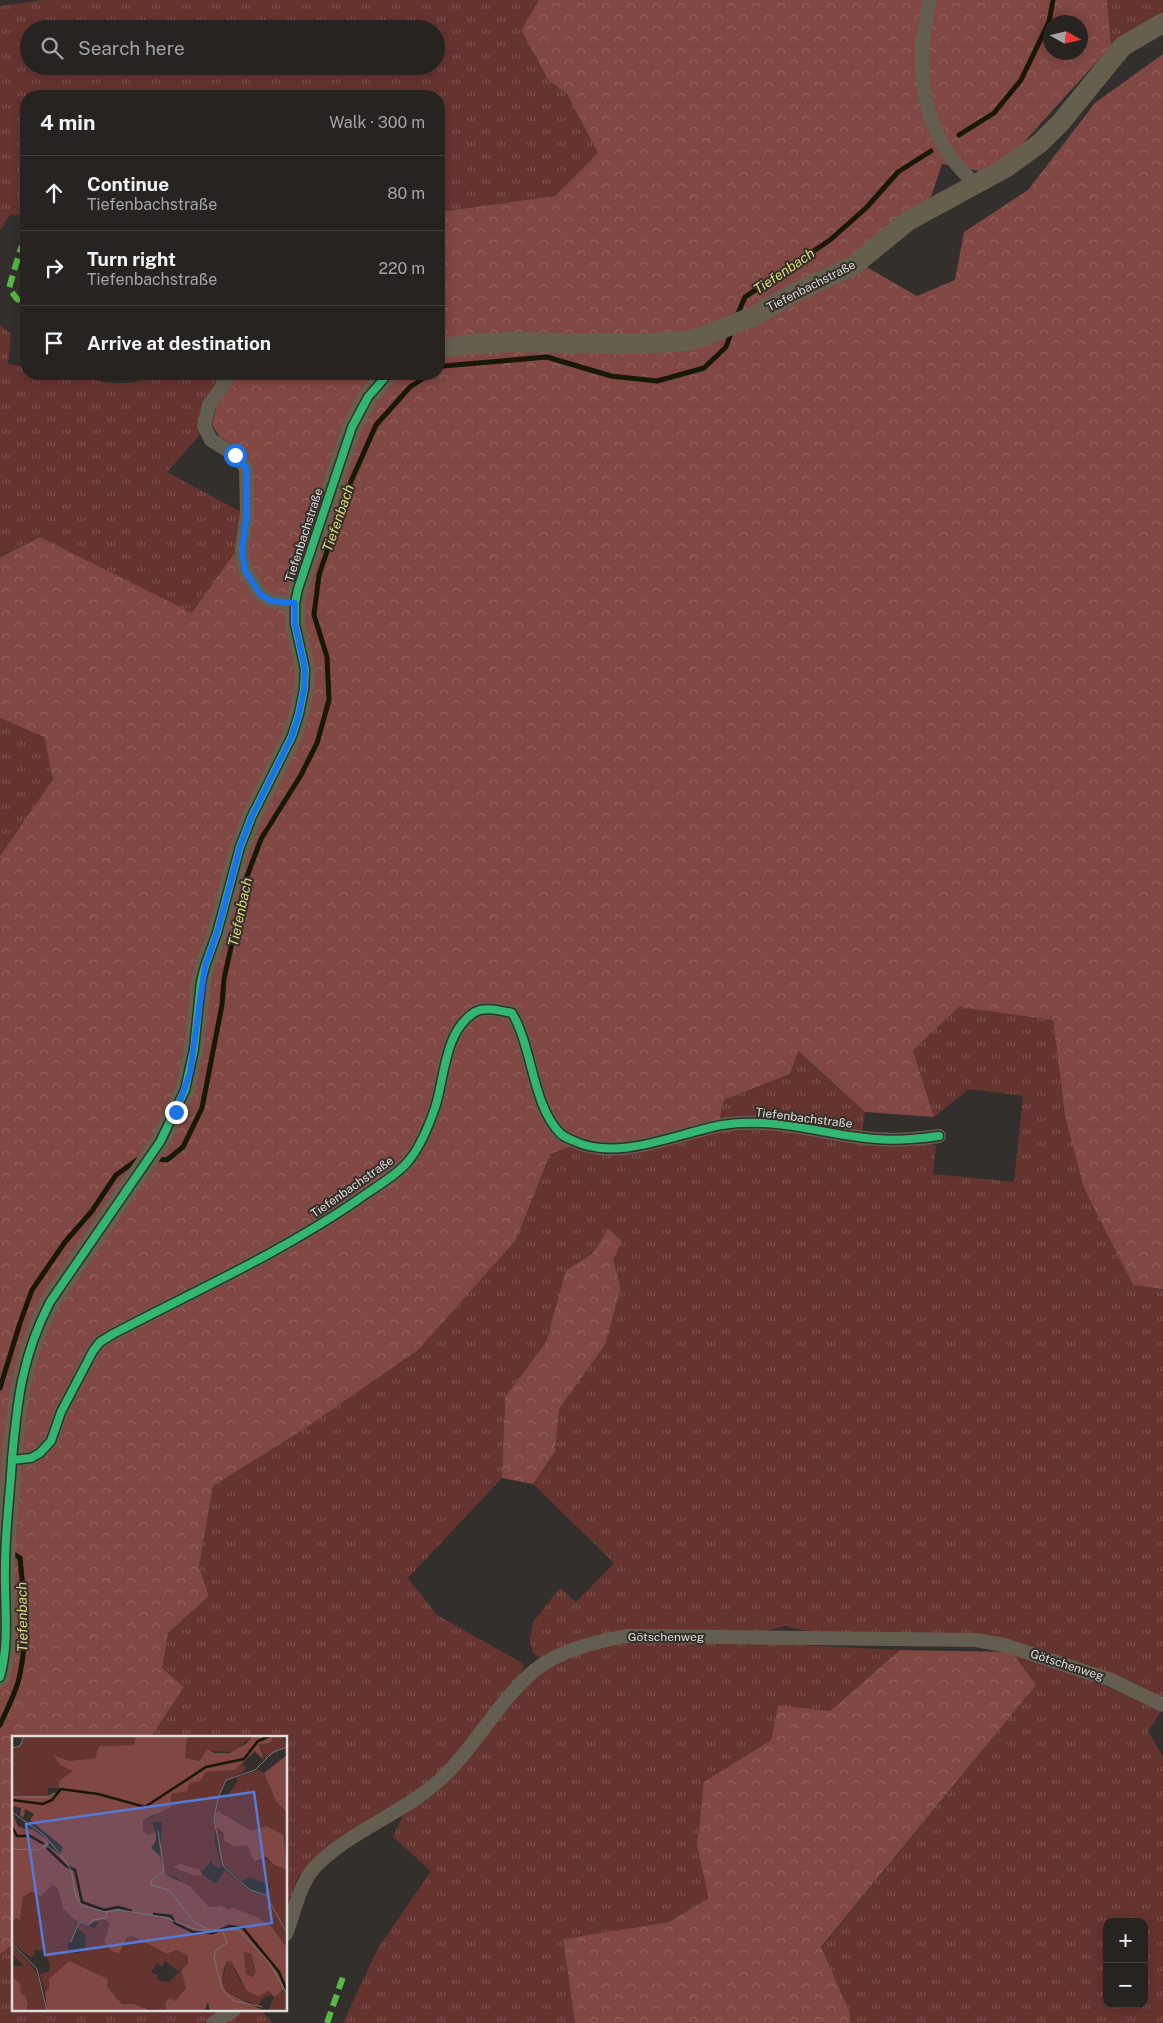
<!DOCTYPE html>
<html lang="en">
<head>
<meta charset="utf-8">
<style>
  :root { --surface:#262321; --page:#322f2e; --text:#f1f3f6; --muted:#a4a4a5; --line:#42403f }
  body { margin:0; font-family:"Public Sans",sans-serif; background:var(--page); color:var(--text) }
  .controls { position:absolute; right:15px; bottom:15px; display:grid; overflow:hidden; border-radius:10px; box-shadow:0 2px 12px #0003 }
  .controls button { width:45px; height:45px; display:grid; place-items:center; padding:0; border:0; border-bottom:1px solid var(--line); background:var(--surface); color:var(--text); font:25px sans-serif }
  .compass { position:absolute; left:1043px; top:15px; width:45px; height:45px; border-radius:50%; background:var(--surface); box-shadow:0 2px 12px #0003; rotate:98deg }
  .stop { position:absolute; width:15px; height:15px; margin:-11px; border:4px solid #1a73e8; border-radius:50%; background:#fff }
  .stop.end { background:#1a73e8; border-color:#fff; box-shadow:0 1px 5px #0008 }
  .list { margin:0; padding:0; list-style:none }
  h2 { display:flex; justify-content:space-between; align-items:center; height:65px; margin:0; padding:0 20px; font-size:21px }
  h2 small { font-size:16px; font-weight:400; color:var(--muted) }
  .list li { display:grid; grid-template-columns:32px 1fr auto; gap:15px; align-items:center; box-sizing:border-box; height:75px; padding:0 20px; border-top:1px solid var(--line) }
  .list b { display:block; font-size:19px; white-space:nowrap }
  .list p { margin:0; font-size:16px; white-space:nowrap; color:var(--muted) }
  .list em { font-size:16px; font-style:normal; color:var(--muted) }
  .icon { flex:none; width:28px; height:28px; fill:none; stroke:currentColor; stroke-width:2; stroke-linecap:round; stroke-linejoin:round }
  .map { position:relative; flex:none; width:1163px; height:2023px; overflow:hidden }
  .search { position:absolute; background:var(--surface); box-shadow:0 2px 12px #0003; left:20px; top:20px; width:425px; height:55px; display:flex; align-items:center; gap:12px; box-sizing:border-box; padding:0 18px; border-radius:28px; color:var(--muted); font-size:19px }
  .panel { position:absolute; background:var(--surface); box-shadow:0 2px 12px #0003; left:20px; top:90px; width:425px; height:290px; border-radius:20px }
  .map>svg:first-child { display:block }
  .grass { fill:url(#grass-tufts); fill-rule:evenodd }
  .forest { fill:url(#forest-crowns); fill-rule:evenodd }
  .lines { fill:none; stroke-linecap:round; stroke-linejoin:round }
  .stream { stroke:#191706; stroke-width:5 }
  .street { stroke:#645e50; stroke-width:14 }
  .secondary { stroke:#665f4d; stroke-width:20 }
  .quiet { stroke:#58b947; stroke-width:6; stroke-dasharray:12 6; stroke-linecap:butt }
  .cycleway-casing { stroke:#342f2a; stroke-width:11 }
  .cycleway { stroke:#33b770; stroke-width:8 }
  .route { stroke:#1a73e8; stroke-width:6 }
  .labels { text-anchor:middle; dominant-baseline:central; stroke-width:4; stroke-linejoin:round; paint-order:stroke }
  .street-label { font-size:12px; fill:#dfdcd9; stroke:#342f2a }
  .water-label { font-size:14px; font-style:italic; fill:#dcd877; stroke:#342f2a }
  .inset-river { fill:none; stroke:#191706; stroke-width:2.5 }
  .inset-road { fill:none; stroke:#777471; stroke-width:1 }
  .view { fill:#5779d8; fill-opacity:0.15; stroke:#5779d8; stroke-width:2.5 }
  .inset-edge { fill:none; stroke:#dfdcd9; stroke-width:2.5 }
</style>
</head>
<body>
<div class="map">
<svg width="1163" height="2023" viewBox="0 0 1163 2023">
  <defs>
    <pattern id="grass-tufts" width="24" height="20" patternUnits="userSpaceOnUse" patternTransform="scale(1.25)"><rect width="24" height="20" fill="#66342f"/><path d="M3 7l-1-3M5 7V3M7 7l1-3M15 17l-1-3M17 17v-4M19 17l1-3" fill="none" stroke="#7b514d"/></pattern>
    <pattern id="forest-crowns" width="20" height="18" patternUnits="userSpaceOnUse" patternTransform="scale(1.25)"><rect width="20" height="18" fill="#814742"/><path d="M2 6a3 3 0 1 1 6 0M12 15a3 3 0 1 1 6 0" fill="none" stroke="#92615d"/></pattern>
  </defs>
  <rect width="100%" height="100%" fill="#322f2c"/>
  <!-- grass -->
  <g class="grass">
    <path d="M 43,0 L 539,0 L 521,30 L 549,81 L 567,94 L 598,153 L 555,196 L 439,212 L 439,96 L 26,96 L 26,214 L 10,215 L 0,230 L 0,6 ZM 29,29 L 436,29 L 436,66 L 29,66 Z"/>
    <polygon points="1107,0 1163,0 1163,14 1111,46"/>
    <path d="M 0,325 L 11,334 L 8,364 L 26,367 L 26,374 C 39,374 53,372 65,374 C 93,378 127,393 152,374 L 225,374 L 200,415 L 199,436 L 167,472 L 241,512 L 235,551 L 192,614 L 40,537 L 2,555 L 0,558 Z"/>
    <polygon points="0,718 44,737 53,779 0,856"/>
    <polygon points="959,1007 1053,1020 1065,1116 1133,1285 1163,1289 1163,1699 1013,1642 818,1633 784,1626 757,1633 635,1631 544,1659 533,1654 530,1639 533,1622 560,1588 576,1602 614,1563 533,1484 555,1452 559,1409 605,1345 621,1288 613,1259 592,1254 566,1270 546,1342 505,1397 502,1478 408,1578 437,1615 524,1664 519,1677 464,1747 433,1779 305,1868 296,1881 286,1920 286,1737 151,1737 184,1687 161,1668 168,1633 209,1596 199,1567 213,1486 298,1433 516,1240 550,1154 573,1145 755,1127 929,1143 936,1146 933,1174 1014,1182 1023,1096 969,1089 934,1117 913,1049"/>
    <polygon points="797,1051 865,1112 862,1133 719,1121 724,1100 790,1074"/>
    <polygon points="694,1640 900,1650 830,1711 778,1705 771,1740 705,1782 697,1846 710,1898 669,1922 563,1939 575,2023 343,2023 378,1948 431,1871 393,1837 404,1813 465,1760 530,1681 549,1666 587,1650 632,1642"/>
    <path d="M 1012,1652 L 1077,1674 L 1162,1710 L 1148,1731 L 1163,1757 L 1163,2023 L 850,2023 L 850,2013 L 821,1948 L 1036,1685 ZM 1107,1922 L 1144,1922 L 1144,2004 L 1107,2004 Z"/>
    <polygon points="14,1944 14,2009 228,2009 203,2023 0,2023 0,1954"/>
    <polygon points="246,2009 261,2009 272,2023 226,2023"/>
  </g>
  <!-- forest -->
  <g class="forest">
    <path d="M 539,0 L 1107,0 L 1111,46 L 995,174 L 942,164 L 927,209 L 849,257 L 917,296 L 955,280 L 964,232 L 1028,190 L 1095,103 L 1163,54 L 1163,1289 L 1133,1285 L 1084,1188 L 1065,1116 L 1053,1020 L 959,1007 L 913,1050 L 934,1117 L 865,1112 L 798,1051 L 790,1074 L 724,1100 L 719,1121 L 627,1143 L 585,1141 L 550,1154 L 516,1240 L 418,1350 L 298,1433 L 213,1486 L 199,1567 L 209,1596 L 168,1633 L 162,1668 L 184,1687 L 151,1737 L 14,1737 L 14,1944 L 0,1954 L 0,856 L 53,779 L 44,737 L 0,718 L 0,558 L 2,556 L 40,537 L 192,613 L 239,546 L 248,462 L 238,448 L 220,437 L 212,425 L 216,407 L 239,374 L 439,374 L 439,212 L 555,196 L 598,153 L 567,94 L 549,81 L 521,30 ZM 1050,22 L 1080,22 L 1080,52 L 1050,52 Z"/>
    <polygon points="608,1229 622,1241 613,1259 621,1288 605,1345 559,1409 555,1452 533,1484 502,1478 505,1397 546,1342 566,1270 592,1254"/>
    <polygon points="900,1650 1012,1652 1036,1685 821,1947 850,2013 850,2023 575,2023 563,1939 669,1922 709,1898 697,1846 704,1782 771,1740 778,1705 830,1711"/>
  </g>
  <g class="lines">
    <!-- stream -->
    <g class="stream">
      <polyline points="959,135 994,113 1021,80 1049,22 1053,0"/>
      <polyline points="736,318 745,297 830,240 866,208 898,172 931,151"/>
      <polyline points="439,368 443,366 547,357 611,376 657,381 704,368 726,347 732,330"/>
      <polyline points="155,1159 167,1160 183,1147 202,1108 222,1005 224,979 246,879 261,839 301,775 317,743 329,700 327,657 314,615 319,575 349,486 376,425 410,387 430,374"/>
      <polyline points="0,1388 20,1323 32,1290 65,1242 92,1211 116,1175 137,1160"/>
      <path d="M 0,1725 C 7,1709 17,1691 20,1674 C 28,1636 24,1596 20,1558 L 11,1552"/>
    </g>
    <!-- street -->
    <g class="street">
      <path d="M 930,0 C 917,56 917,108 951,158 C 958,167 967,175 974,184"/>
      <polyline points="231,374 209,405 204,426 211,440 235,455 246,468 247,512 242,550 245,570 260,594 271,601 295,603"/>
      <path d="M 12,1460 L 31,1458 L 40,1453 L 51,1441 L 61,1412 L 93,1351 L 100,1342 L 113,1334 C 195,1291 280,1253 356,1201 C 372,1189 398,1175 410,1159 C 421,1145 429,1125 435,1108 C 445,1077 444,1031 475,1012 C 485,1006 501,1011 512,1013 C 533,1048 532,1106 561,1134 C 564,1137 570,1139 574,1141 C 618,1162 678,1133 722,1125 C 774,1116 824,1135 876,1139 C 897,1141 918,1139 939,1136"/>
      <path d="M 286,1934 C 294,1914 299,1885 314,1868 C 350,1830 406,1813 444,1776 C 477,1744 499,1700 535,1670 C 560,1650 595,1642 626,1636 L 976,1640 L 1004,1645 L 1111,1680 L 1163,1705"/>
      <polyline points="213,2023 235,2009"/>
    </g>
    <!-- secondary -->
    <g class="secondary">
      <polyline points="439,349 461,345 510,342 636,344 686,341 704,336 754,316 794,293 853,266 908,221 1007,167 1040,143 1061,122 1123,46 1163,23"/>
      <path d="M 0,1677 C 10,1641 4,1604 5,1567 C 5,1531 10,1496 12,1460 C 17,1401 22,1356 50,1302 L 160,1142 L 185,1090 L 194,1049 L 201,982 L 205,966 L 217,933 L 240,847 L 252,816 L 292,736 L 299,714 L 304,689 L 305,669 L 295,624 L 295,603 L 298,589 L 352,427 L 368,397 L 388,374"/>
    </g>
    <!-- quiet -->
    <g class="quiet">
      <polyline points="26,243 21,248 9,288 17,299 26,304"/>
      <polyline points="327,2023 344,1974"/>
    </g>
    <!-- cycleway casing -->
    <g class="cycleway-casing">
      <g id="cycleway">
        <path d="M 12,1460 L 31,1458 L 40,1453 L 51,1441 L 61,1412 L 93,1351 L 100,1342 L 113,1334 C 195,1291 280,1253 356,1201 C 372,1189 398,1175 410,1159 C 421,1145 429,1125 435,1108 C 445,1077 444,1031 475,1012 C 485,1006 501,1011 512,1013 C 533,1048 532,1106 561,1134 C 564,1137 570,1139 574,1141 C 618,1162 678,1133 722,1125 C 774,1116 824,1135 876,1139 C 897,1141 918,1139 939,1136"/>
        <path d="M 0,1677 C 10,1641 4,1604 5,1567 C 5,1531 10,1496 12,1460 C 17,1401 22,1356 50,1302 L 160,1142 L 185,1090 L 194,1049 L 201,982 L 205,966 L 217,933 L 240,847 L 252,816 L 292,736 L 299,714 L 304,689 L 305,669 L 295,624 L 295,603 L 298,589 L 352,427 L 368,397 L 388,374"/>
      </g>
    </g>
    <!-- cycleway -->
    <use href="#cycleway" class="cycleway"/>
  </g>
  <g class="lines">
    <!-- route -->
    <polyline class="route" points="176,1112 190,1073 205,966 217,933 240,847 252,816 292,736 299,714 304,689 305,669 295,624 295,603 271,601 260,594 245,570 242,550 247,512 246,468 235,455"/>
  </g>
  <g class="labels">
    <!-- street labels -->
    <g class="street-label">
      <text transform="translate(811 286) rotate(-27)">Tiefenbachstraße</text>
      <text transform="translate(304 535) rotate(-72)">Tiefenbachstraße</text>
      <text transform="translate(804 1118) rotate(7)">Tiefenbachstraße</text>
      <text transform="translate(352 1187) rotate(-35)">Tiefenbachstraße</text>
      <text x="666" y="1637">Götschenweg</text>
      <text transform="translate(1067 1665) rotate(18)">Götschenweg</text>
    </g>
    <!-- water labels -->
    <g class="water-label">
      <text transform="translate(784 271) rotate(-34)">Tiefenbach</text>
      <text transform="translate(338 518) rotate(-71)">Tiefenbach</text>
      <text transform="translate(240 912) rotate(-78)">Tiefenbach</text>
      <text transform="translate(22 1617) rotate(-91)">Tiefenbach</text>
    </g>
  </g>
  <!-- overview -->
  <g transform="translate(12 1736)">
    <rect width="275" height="275" fill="#322f2c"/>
    <path d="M 13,0 L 124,0 L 122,9 L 87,10 L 83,22 L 57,25 L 41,19 L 49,30 L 61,35 L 48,52 L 36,52 L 36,60 L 0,60 L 0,12 L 7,11 ZM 180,0 L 240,0 L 222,16 L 197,15 L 188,25 L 173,22 L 175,3 ZM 262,0 L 270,0 L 275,10 L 253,23 L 247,7 L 258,7 ZM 231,28 L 234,32 L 231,36 L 213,44 L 204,67 L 203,105 L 210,133 L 203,131 L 199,125 L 191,135 L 174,129 L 164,132 L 182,140 L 191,139 L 204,148 L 213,134 L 238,155 L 254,160 L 275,198 L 275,212 L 260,191 L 247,182 L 220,171 L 218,174 L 197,171 L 164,141 L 154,139 L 148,116 L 150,86 L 140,86 L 144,96 L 136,99 L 131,95 L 131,84 L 141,81 L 159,58 L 194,36 L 223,34 ZM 246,34 L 252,37 L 264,65 L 275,77 L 275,110 L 272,99 L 254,90 L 239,96 L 206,76 L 203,79 L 207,61 L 216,59 L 226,44 L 224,42 ZM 204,91 L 216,104 L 235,109 L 262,129 L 275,134 L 275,196 L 254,158 L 258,149 L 237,141 L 230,145 L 209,127 ZM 40,149 L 46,153 L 51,171 L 68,185 L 65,187 L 59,206 L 55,207 L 57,214 L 66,218 L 73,212 L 74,199 L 65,192 L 67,187 L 83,192 L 87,183 L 91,184 L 99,187 L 112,211 L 115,202 L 120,200 L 155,218 L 166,214 L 176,220 L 176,227 L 166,235 L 153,225 L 150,231 L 145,227 L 139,236 L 146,239 L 145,244 L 157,246 L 169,234 L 174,252 L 163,265 L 153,267 L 154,275 L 110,268 L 95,250 L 96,243 L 80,238 L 33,256 L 28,238 L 37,235 L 38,229 L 32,214 L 22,214 L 23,218 L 19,221 L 14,218 L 0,206 L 0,189 L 5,182 L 8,183 L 11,161 ZM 0,208 L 25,236 L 34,275 L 14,275 L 16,269 L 0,241 L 0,230 L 12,230 L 0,218 ZM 232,216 L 239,218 L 244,235 L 241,241 L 234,238 ZM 219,224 L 227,244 L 235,253 L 252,257 L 258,255 L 259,259 L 251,262 L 246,270 L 214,256 L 210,245 L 215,225 ZM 271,254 L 275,260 L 275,275 L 256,275 L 262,261 Z" fill="#66342f"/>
    <path d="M 124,0 L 179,0 L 175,3 L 173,22 L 188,25 L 195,13 L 202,17 L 218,17 L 235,7 L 240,0 L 262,0 L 258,7 L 247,8 L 252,24 L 243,15 L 223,34 L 194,36 L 188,45 L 178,47 L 175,55 L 159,58 L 159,71 L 131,84 L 131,95 L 136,99 L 144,96 L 144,104 L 139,112 L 148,120 L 154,139 L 178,150 L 197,171 L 209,170 L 218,174 L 220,171 L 247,182 L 260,191 L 275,212 L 275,257 L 271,254 L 262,261 L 257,255 L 246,260 L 235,255 L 219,225 L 215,225 L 212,232 L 210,245 L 214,256 L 252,275 L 198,275 L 196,266 L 192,275 L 154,275 L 153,267 L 158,262 L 163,265 L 174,252 L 169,234 L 176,227 L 176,220 L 165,214 L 155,218 L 120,200 L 115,202 L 107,218 L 100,215 L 92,206 L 98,187 L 90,183 L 77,188 L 63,184 L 51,172 L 46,153 L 41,149 L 28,160 L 20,156 L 11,161 L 8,184 L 4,182 L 0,189 L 0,77 L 6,90 L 15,94 L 20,93 L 36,104 L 36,110 L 48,119 L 51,111 L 18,84 L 22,78 L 13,73 L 12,81 L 8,80 L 9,72 L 0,70 L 0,60 L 36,60 L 47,56 L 47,45 L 61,35 L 49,30 L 41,19 L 57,25 L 83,22 L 87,10 L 122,9 ZM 232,216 L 239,218 L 244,235 L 241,241 L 234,238 ZM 275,19 L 275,77 L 264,65 L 252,37 ZM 206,75 L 239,95 L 254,90 L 272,99 L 275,134 L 262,129 L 254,121 L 242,125 L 235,109 L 222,111 L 212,104 L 212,98 L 204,91 L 203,79 ZM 168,128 L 187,133 L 191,139 L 182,140 L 161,131 ZM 57,225 L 96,243 L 95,250 L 110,268 L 121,268 L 141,275 L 35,275 L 33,256 L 37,253 L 37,243 ZM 0,241 L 8,247 L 9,258 L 13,260 L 16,269 L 14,275 L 0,275 Z" fill="#814742" fill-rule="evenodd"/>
    <path class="inset-river" d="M 0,64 L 31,68 L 40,64 L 49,53 L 86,58 L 133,71 L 194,31 L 232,23 L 246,5 L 258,0M 0,91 L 5,100 L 18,100 L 32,108M 35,112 L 54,130 L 63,134 L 70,166 L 92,174 L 106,171 L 120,175M 141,178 L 159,180 L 163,187 L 181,196 L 201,197 L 217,190 L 231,192 L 267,236 L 275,255"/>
    <path class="inset-road" d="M 275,11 L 261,16 L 243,34 L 214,44 L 206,62 L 202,83 L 211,130 L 238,154 L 254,159 L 275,197M 0,12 L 8,10 L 12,0M 0,61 L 35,61 L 43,57M 0,76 L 32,99 L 49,119 L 59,134 L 64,161 L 70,170 L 94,176 L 108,174 L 152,181 L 185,194 L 227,194 L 257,226 L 275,258M 146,95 L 152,135 L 139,145 L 139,149 L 157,154 L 182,186 L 197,194M 0,113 L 27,114 L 38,106M 210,193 L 215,207 L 204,214 L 202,221 L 210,253 L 222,265 L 251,271M 59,206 L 67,186 L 77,189 L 81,184 L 93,182 L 96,176M 0,207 L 25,233 L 35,275"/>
    <path class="view" d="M 242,56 L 260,187 L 33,219 L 14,88 Z"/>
    <rect width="275" height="275" class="inset-edge"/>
  </g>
</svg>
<div class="controls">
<button>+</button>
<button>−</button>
</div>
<svg class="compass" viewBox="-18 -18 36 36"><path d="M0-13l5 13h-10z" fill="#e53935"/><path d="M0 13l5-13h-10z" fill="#a4a4a5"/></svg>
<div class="stop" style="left:235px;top:455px"></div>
<div class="stop end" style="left:176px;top:1112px"></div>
<div class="search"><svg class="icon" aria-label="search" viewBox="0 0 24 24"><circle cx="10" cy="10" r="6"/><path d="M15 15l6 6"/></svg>Search here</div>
<section class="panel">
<h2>4 min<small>Walk · 300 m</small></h2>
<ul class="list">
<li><svg class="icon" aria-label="ahead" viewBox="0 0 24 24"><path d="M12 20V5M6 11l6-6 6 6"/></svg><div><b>Continue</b><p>Tiefenbachstraße</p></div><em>80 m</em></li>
<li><svg class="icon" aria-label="right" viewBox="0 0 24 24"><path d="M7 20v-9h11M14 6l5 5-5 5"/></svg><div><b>Turn right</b><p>Tiefenbachstraße</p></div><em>220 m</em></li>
<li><svg class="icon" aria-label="arrive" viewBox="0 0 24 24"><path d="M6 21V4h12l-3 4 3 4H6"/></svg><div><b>Arrive at destination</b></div></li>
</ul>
</section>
</div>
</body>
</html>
